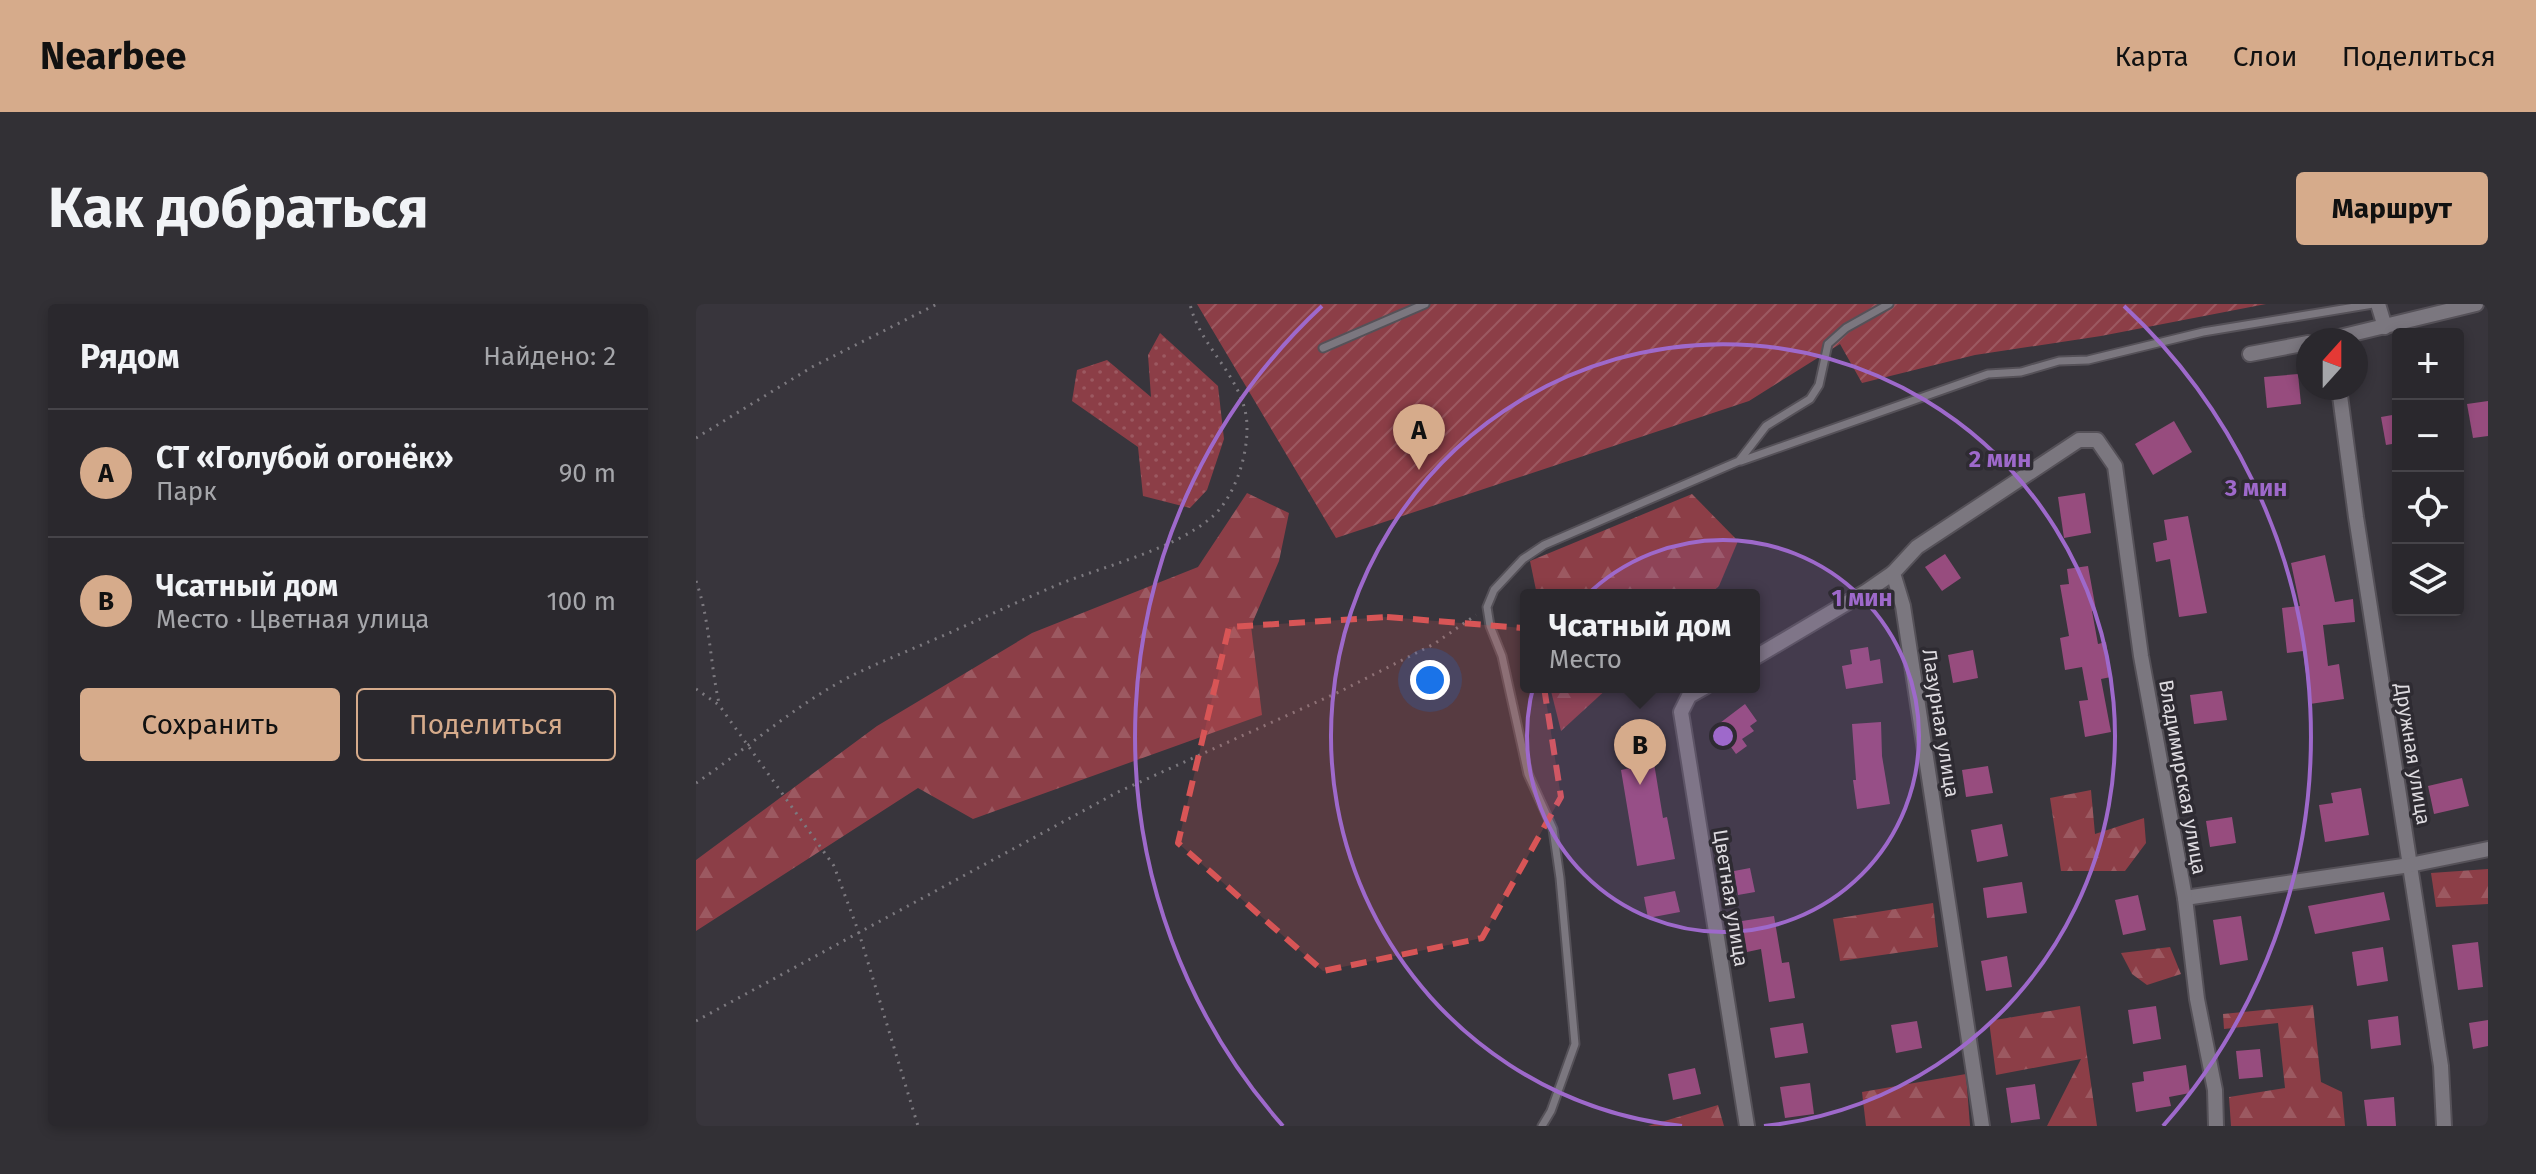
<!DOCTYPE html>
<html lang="ru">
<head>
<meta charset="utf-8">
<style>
  :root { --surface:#2a282d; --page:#323035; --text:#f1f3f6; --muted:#a5a6aa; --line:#464449; --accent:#d6ab8b }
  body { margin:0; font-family:"Fira Sans",sans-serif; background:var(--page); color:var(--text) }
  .controls { position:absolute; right:24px; top:24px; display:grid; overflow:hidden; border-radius:8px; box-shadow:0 4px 12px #0003 }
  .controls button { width:72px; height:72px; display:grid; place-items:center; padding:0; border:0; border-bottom:2px solid var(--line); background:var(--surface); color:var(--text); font:40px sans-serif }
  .compass { position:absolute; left:1600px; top:24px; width:72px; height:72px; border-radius:50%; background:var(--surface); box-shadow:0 4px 12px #0003; rotate:21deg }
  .you { position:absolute; left:734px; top:376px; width:28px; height:28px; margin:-20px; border:6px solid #fff; border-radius:50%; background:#1a73e8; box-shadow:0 0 0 12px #1a73e833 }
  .badge { display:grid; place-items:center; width:52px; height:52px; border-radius:50%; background:var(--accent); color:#111; font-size:26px; font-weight:700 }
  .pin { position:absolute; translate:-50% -66px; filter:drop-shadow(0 2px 4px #0008) }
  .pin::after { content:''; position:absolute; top:42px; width:28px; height:24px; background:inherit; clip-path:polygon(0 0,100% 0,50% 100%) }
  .popup { position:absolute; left:824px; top:285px; width:240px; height:104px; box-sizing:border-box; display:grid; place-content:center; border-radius:8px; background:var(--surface); filter:drop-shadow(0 2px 6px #0005); font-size:26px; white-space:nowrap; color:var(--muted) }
  .popup b { font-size:30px; color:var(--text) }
  .popup::after { content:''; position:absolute; left:50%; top:100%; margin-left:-16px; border:16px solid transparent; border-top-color:var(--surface) }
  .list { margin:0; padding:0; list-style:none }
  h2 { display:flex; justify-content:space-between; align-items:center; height:104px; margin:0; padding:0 32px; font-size:34px }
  h2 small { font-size:26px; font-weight:400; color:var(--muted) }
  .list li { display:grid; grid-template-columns:52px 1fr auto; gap:24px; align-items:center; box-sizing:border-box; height:128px; padding:0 32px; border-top:2px solid var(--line) }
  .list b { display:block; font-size:30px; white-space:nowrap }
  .list p { margin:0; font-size:26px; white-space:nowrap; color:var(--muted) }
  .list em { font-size:26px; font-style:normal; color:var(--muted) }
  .actions { display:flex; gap:16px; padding:24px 32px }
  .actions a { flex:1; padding:18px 0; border:2px solid var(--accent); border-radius:8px; text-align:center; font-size:28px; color:var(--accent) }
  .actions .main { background:var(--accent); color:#111 }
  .icon { flex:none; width:44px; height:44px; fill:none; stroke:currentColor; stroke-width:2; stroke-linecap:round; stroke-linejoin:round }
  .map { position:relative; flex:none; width:1792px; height:822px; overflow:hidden; border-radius:8px }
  header { display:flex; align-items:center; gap:48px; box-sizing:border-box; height:112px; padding:0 40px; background:var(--accent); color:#111 }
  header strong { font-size:38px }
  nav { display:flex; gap:44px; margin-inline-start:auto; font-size:28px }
  .intro { display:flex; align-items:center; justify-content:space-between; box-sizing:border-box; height:192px; padding:0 48px }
  h1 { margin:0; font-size:56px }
  .button { padding:20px 36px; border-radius:8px; background:var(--accent); color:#111; font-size:28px; font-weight:700 }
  main { display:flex; gap:48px; padding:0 48px }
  aside { flex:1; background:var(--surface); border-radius:8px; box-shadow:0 4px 12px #0003 }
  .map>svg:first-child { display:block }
  .grass { fill:url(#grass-dots) }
  .forest { fill:url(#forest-firs) }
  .garden { fill:url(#garden-furrows) }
  .building { fill:#974c7e }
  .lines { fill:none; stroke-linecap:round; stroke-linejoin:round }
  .lane-casing { stroke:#555158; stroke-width:11 }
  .street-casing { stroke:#555158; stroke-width:18 }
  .path { stroke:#7c797f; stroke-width:3; stroke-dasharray:2 6; stroke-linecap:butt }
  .lane { stroke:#7b777f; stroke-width:7 }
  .street { stroke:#7b777f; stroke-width:14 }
  .marked { fill:#d85556; fill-opacity:0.2; stroke:#d85556; stroke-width:6; stroke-dasharray:16 10; stroke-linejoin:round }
  .ring { fill:none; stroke:#9e69cb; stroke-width:4 }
  .labels { text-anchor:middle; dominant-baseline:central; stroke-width:7; stroke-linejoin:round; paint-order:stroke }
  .street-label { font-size:20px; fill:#dedbe0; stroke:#2e2b32 }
  .centre { fill:#9e69cb; stroke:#2e2b32; stroke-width:4 }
  .ring-label { font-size:24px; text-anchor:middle; font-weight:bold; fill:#9e69cb; stroke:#2e2b32; stroke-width:7; stroke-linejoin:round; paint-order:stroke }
</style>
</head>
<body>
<header>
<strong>Nearbee</strong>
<nav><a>Карта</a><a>Слои</a><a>Поделиться</a></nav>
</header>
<div class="intro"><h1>Как добраться</h1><a class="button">Маршрут</a></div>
<main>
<aside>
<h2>Рядом<small>Найдено: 2</small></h2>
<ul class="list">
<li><span class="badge">A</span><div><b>СТ «Голубой огонёк»</b><p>Парк</p></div><em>90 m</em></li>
<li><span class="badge">B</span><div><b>Чсатный дом</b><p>Место · Цветная улица</p></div><em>100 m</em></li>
</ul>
<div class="actions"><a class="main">Сохранить</a><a>Поделиться</a></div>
</aside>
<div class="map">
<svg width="1792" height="822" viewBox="0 0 1792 822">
  <defs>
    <pattern id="grass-dots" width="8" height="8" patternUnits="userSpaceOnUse" patternTransform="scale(2)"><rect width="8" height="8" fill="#8c3e47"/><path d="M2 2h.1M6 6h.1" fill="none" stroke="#9c5961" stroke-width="1.8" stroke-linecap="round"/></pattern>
    <pattern id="forest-firs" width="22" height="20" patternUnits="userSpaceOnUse" patternTransform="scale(2)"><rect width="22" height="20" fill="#8c3e47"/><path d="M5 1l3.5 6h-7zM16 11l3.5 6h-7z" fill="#9c5961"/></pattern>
    <pattern id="garden-furrows" width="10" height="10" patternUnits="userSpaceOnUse" patternTransform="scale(2)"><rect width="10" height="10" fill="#8c3e47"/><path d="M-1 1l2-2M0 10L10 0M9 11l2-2" fill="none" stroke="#9c5961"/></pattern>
  </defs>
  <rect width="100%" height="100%" fill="#38353c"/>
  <!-- grass -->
  <polygon class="grass" points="464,29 522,82 528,135 511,186 494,204 447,192 442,143 376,97 381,66 411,56 455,93 452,51"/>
  <!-- forest -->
  <g class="forest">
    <polygon points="551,189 593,209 583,257 555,322 566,411 277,515 222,484 0,627 0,556 181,422 336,329 502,263"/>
    <polygon points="996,190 1042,237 1023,282 1013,291 841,291 834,257"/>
    <polygon points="854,383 913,383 865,427"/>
    <polygon points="1395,486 1399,530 1448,514 1450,539 1429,567 1365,567 1354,494"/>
    <polygon points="1792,565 1792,600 1740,603 1735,569"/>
    <polygon points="1237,599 1242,643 1144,657 1137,615"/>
    <polygon points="1474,643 1485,670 1451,681 1436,670 1425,649"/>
    <polygon points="1617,701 1625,778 1646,788 1649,822 1535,822 1533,793 1589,784 1582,719 1528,725 1527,710"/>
    <polygon points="1384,702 1401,822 1351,822 1385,755 1300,771 1293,717"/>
    <polygon points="1270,770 1274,822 1170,822 1166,788"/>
    <polygon points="1022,801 1028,822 952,822"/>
  </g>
  <!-- garden -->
  <polygon class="garden" points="501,0 1570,0 1405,32 1279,51 1166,79 1144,40 1053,97 640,234"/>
  <!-- building -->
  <g class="building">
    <polygon points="1602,70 1605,100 1571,104 1568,73"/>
    <polygon points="1792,97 1792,132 1777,134 1771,100"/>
    <polygon points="1702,110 1702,139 1690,141 1685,113"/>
    <polygon points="1478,117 1496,148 1457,171 1439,140"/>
    <polygon points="1389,189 1395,229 1368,234 1362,193"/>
    <polygon points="1492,212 1511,309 1483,313 1474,255 1460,258 1457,239 1471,236 1468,216"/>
    <polygon points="1249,250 1265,274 1246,287 1229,263"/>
    <polygon points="1629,251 1639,298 1657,295 1659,318 1627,321 1632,362 1643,360 1648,395 1614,400 1607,347 1591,349 1586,304 1604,302 1595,259"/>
    <polygon points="1392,262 1400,306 1396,307 1402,340 1410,338 1415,373 1405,375 1415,428 1389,433 1383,397 1392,396 1386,363 1369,366 1364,334 1373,332 1364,281 1373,280 1371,265"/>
    <polygon points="1172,343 1174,357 1184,355 1187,379 1150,385 1146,362 1156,360 1154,346"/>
    <polygon points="1277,346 1282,374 1257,379 1252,351"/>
    <polygon points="1526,387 1531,416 1498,420 1494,391"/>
    <polygon points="1049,400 1061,417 1054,422 1058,427 1046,435 1051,442 1040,450 1020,422"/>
    <polygon points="1185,418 1186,452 1194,500 1161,505 1157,476 1160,476 1156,420"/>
    <polygon points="958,459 967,514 971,513 979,555 941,562 925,466"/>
    <polygon points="1292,462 1297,489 1270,493 1266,466"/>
    <polygon points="1766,474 1773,502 1738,510 1732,482"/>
    <polygon points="1665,484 1673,531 1629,538 1623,501 1637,499 1635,489"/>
    <polygon points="1536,513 1540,539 1514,543 1510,517"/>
    <polygon points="1306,520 1312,552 1281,558 1275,526"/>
    <polygon points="1054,564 1059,588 1042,591 1038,567"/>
    <polygon points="1326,578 1331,609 1291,614 1287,584"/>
    <polygon points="979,587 984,608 952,614 948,593"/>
    <polygon points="1688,588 1694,616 1619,630 1612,602"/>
    <polygon points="1442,591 1450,626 1427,631 1419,596"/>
    <polygon points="1078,612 1086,659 1093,658 1099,694 1073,698 1065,645 1051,648 1046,617"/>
    <polygon points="1545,612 1552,656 1524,661 1517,616"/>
    <polygon points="1782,638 1787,683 1762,686 1756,641"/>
    <polygon points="1687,643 1692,677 1661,682 1656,648"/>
    <polygon points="1311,652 1316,683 1290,687 1285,657"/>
    <polygon points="1460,702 1465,735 1437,740 1432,706"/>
    <polygon points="1702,712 1705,741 1675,745 1672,716"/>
    <polygon points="1792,716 1792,742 1777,745 1773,719"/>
    <polygon points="1221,717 1226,744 1200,749 1195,721"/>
    <polygon points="1107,719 1112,749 1079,754 1074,724"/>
    <polygon points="1564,745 1567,773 1543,775 1540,747"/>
    <polygon points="1490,761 1494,789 1473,793 1475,802 1440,808 1436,779 1448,777 1447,768"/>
    <polygon points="999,764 1005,790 977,796 972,770"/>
    <polygon points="1114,779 1118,810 1089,814 1084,783"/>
    <polygon points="1339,780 1344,815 1315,819 1310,784"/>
    <polygon points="1698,793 1700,822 1671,822 1668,796"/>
  </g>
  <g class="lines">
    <!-- lane casing -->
    <g class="lane-casing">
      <g id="lane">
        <polyline points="627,44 729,0"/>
        <polyline points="1045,157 1292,70 1325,68 1363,57 1392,56 1507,28 1677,0"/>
        <polyline points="846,822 855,807 879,740 864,574 857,525 832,470 806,352 794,322 791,303 798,286 827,255 848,241 1043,157 1070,122 1114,95 1123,81 1132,40 1150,24 1193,0"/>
      </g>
    </g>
    <!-- street casing -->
    <g class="street-casing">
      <g id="street">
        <polyline points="1682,0 1689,23"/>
        <polyline points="1631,36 1780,0"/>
        <polyline points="1554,50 1612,39"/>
        <polyline points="1643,84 1660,213 1745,762 1748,822"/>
        <polyline points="1058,354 1171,287 1197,269"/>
        <polyline points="1009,383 993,392 985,408 1051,822"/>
        <polyline points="1489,594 1714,561 1792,545"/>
        <polyline points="1286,822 1207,302 1197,269 1221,243 1383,136 1401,136 1419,162 1445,352 1489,594 1501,695 1519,786 1520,822"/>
      </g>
    </g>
    <!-- path -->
    <g class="path">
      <polyline points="0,134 116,63 241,0"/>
      <path d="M 0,277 C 14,316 14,359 23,399"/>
      <polyline points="0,385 23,401 138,562 163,629 222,822"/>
      <path d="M 0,479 C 52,444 99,401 155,372 C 184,358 214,346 244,333 C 285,315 325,296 366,279 C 412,261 479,245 516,213 C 538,194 551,154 551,125 C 552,76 504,45 494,0"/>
      <polyline points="0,717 422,488 645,387 738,340 780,311"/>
    </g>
    <!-- lane -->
    <use href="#lane" class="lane"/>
    <!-- street -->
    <use href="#street" class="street"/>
  </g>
  <!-- marked area -->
  <path class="marked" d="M 691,313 L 839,325 L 865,493 L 786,634 L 627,667 L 482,539 L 533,323 Z"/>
  <!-- distance rings -->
  <circle cx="1027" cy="432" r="196" fill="#9e69cb" fill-opacity=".12"/>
  <g class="ring">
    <circle cx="1027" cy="432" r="196"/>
    <path d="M986 822A392 392 0 1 1 1068 822"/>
    <path d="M587 822A588 588 0 0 1 626 2M1428 2A588 588 0 0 1 1467 822"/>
  </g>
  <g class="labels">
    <!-- street labels -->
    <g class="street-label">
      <text transform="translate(1245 419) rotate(81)">Лазурная улица</text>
      <text transform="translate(1717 450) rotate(81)">Дружная улица</text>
      <text transform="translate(1487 473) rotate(80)">Владимирская улица</text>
      <text transform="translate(1035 594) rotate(81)">Цветная улица</text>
    </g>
  </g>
  <circle cx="1027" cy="432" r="12" class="centre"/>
  <g class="ring-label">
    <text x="1304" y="163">2 мин</text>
    <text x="1560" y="192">3 мин</text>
    <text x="1166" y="302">1 мин</text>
  </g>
</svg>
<div class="controls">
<button>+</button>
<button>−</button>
<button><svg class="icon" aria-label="locate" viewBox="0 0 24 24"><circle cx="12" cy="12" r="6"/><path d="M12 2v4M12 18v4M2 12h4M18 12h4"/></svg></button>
<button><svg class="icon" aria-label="layers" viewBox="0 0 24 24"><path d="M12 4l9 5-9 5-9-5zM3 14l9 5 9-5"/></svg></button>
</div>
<svg class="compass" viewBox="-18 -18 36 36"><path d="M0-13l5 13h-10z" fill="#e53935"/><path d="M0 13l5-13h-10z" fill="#a5a6aa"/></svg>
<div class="you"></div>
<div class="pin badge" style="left:723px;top:166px">A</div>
<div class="pin badge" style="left:944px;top:481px">B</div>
<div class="popup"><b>Чсатный дом</b>Место</div>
</div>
</main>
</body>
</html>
